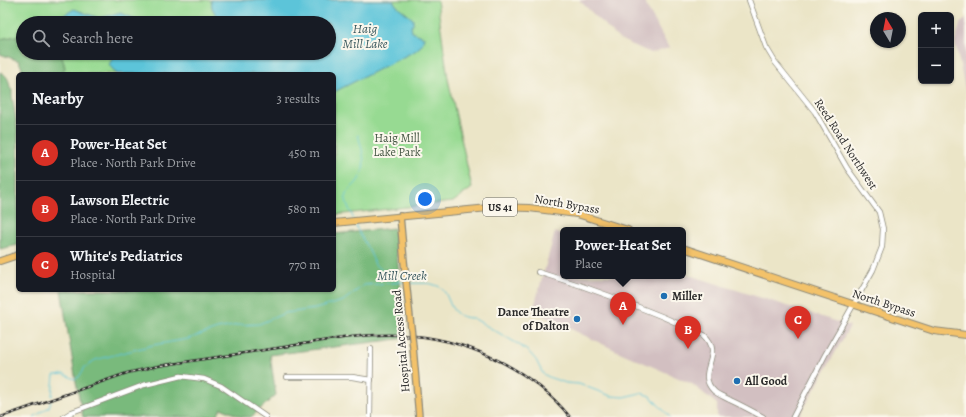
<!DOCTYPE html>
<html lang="en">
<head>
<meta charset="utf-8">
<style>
  :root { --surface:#171b24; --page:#242831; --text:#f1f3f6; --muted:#9ea1a6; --line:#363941; --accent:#d93025 }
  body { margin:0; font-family:Alegreya,serif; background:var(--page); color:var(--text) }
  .controls { position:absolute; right:12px; top:12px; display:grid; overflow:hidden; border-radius:6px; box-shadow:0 1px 3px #0004 }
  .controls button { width:36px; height:36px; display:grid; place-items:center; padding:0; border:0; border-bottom:1px solid var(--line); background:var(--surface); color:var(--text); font:20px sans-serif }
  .compass { position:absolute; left:870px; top:12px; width:36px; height:36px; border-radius:50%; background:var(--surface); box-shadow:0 1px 3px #0004; rotate:350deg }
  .you { position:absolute; left:425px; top:199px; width:14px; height:14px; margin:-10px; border:3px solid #fff; border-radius:50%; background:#1a73e8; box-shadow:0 0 0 6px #1a73e833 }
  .badge { display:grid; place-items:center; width:26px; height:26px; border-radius:50%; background:var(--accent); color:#fff; font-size:13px; font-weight:700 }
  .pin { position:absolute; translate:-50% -33px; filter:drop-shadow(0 1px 2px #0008) }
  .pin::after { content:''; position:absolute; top:21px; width:14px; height:12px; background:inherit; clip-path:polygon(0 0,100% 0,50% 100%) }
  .popup { position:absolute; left:560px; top:227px; width:126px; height:52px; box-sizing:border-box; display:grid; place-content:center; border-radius:6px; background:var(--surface); filter:drop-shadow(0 1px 3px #0005); font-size:13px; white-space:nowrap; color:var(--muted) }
  .popup b { font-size:15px; color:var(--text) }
  .popup::after { content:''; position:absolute; left:50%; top:100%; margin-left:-8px; border:8px solid transparent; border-top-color:var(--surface) }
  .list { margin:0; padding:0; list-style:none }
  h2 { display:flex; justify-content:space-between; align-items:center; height:52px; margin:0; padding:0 16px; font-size:17px }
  h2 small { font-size:13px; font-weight:400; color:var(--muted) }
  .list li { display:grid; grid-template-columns:26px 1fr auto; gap:12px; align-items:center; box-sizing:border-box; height:56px; padding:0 16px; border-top:1px solid var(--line) }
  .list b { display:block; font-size:15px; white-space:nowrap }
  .list p { margin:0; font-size:13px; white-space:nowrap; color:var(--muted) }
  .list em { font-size:13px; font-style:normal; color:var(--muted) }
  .icon { flex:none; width:22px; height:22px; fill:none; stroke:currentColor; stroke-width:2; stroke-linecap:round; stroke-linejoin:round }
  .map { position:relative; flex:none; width:966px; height:417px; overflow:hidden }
  .search { position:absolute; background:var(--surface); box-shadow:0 1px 3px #0004; left:16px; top:16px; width:320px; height:44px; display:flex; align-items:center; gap:10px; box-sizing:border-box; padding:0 14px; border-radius:22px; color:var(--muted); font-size:15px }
  .panel { position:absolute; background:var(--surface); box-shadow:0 1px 3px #0004; left:16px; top:72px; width:320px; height:220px; border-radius:6px }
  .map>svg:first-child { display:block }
  .industrial { fill:#d2bfc1 }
  .green { fill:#97da92; stroke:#61825e }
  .forest { fill:#79ba7c; stroke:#527254 }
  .water { fill:#5cc4d9; stroke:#447882 }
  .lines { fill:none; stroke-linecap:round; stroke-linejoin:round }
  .stream { stroke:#5cc4d9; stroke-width:1 }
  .minor-casing { stroke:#8b8879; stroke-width:6 }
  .major-casing { stroke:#8b8879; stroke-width:8 }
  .highway-casing { stroke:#8b8879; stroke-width:8 }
  .minor { stroke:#fff; stroke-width:4.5 }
  .major { stroke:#f3c26a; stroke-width:5.5 }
  .highway { stroke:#f3c26a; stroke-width:6 }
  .rail-casing { stroke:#2b2b2b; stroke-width:2.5 }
  .rail { stroke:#fbf7ec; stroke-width:1; stroke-dasharray:3; stroke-linecap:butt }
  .major-bridge-casing { stroke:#8b8879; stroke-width:8; stroke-linecap:butt }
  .major-bridge { stroke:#f3c26a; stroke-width:5.5 }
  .poi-dot { fill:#1f6fb2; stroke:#fbf7ec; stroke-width:1.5 }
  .labels { text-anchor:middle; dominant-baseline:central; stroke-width:4; stroke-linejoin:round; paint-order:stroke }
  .shield { fill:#fbf7ec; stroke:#696865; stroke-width:1 }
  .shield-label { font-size:11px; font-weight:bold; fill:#2b2b2b }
  .park-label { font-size:12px; fill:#465745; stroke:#fbf7ec }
  .street-label { font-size:12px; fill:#2b2b2b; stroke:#fbf7ec }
  .poi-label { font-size:12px; font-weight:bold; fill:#2b2b2b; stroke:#fbf7ec; text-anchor:start }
  .water-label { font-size:13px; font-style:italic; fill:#3a595f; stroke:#fbf7ec }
</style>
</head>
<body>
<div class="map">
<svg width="966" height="417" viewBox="0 0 966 417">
  <rect width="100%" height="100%" fill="#fbf7ec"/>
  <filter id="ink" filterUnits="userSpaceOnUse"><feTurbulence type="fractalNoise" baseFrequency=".025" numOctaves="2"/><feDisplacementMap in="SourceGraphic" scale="8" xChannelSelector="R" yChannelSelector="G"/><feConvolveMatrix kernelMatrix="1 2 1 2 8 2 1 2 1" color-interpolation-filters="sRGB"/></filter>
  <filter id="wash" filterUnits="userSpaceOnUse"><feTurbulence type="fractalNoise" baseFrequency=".012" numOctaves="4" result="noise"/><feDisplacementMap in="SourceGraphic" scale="16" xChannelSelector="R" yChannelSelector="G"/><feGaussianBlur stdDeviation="0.9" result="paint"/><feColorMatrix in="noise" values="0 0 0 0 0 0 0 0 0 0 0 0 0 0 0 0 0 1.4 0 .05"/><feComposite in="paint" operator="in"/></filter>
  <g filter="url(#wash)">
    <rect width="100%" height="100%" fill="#ebe5c7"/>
    <!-- industrial -->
    <g class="industrial">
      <polygon points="579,0 643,0 669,48 651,53 619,39"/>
      <polygon points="966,18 966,93 955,42 960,24"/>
      <polygon points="555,232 563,235 563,276 683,276 683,273 850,326 799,417 717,417 717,404 692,384 615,350 533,311"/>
    </g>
    <!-- green -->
    <polygon class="green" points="0,0 437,0 448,79 472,188 453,202 334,215 334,74 60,74 65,68 61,53 329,53 329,23 23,23 23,35 0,39"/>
    <!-- forest -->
    <g class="forest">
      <polygon points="23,35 23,53 61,53 65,68 60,74 24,74 19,61 0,54 0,39"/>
      <path d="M 0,72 C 8,76 9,80 10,88 L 12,90 L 12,96 L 18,133 L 18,245 L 0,249 Z"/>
      <polygon points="394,228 406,338 270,355 276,395 251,417 241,417 221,408 217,417 83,417 76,382 61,290 334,290 334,234"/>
    </g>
    <!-- water -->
    <g class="water">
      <polygon points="211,0 393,0 396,5 413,19 413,24 411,26 412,32 424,37 422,45 415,51 334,92 334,74 117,74 109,65 113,57 113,53 329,53 329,23 219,23 220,22 212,8"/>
      <polygon points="74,9 99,18 121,13 145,23 61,23 59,21 64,15"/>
    </g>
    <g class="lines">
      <!-- stream -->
      <g class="stream">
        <path d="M 353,218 C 351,212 344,200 346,194 C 348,190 354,186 357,182 C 368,167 363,152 358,135"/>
        <path d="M 355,224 C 361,238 371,251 375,265 L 396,278 L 399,281"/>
        <path d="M 409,283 C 417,284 427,282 435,285 C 454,290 443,318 473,318 L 518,344 L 529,352 L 536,360 L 543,374 L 551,378 L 566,383 L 579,384 L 611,396 L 623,397 L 641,393 L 650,396 L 670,417"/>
        <polyline points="52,396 54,375 64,374 74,379 79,377 85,367 95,360 153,345 188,339 217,329 238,325 259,324 285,313 315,309 343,301 364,285 404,282"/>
        <polyline points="34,417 49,407 51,401"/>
      </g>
    </g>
  </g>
  <g filter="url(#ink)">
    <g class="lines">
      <!-- minor casing -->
      <g class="minor-casing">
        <g id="minor">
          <polyline points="749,0 766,47 775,62 815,112 847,168 879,212 883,229 882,247 873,270 825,355 793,417"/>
          <path d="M 538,272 C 595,289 650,310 704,335 C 726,355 694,372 714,391 C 718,395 725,397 730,400 C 741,405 752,411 763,417"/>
          <polyline points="287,377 352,377 371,380"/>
          <polyline points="64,417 72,412 144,385 181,376 204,379 221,386 266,417"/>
          <polyline points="370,417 371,349"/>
        </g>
      </g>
      <!-- major casing -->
      <g class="major-casing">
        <g id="major">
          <polyline points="400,216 404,261"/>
          <polyline points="413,347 419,417"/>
        </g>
      </g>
      <!-- highway casing -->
      <g class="highway-casing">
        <g id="highway">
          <polyline points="334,223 499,207 529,208 577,214 628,230"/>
          <polyline points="683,248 934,331 966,335"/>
          <polyline points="0,261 18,255"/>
        </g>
      </g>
      <!-- minor -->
      <use href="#minor" class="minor"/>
      <!-- major -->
      <use href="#major" class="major"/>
      <!-- highway -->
      <use href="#highway" class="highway"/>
      <!-- rail casing -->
      <g class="rail-casing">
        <path id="rail" d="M 1,417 L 127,373 L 158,366 C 200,360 242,353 284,347 C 322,341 362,333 401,335 C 463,337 531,368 570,417"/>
      </g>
      <!-- rail -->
      <use href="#rail" class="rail"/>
      <!-- major-bridge casing -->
      <g class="major-bridge-casing">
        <polyline id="major-bridge" points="404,261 413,347"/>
      </g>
      <!-- major-bridge -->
      <use href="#major-bridge" class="major-bridge"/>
    </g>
  </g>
  <!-- markers -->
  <g class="poi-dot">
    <circle cx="664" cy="296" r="4"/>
    <circle cx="577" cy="319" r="4"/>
    <circle cx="737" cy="381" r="4"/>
  </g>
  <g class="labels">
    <!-- shield labels -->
    <rect class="shield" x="483" y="198" width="34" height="18" rx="3"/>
    <g class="shield-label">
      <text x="500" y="207">US 41</text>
    </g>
    <!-- park labels -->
    <g class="park-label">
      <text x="397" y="138">Haig Mill<tspan x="397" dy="14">Lake Park</tspan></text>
    </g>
    <!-- street labels -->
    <g class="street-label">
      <text transform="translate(846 144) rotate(57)">Reed Road Northwest</text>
      <text transform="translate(567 204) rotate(10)">North Bypass</text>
      <text transform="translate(884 303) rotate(18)">North Bypass</text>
      <text transform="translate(401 341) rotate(-95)">Hospital Access Road</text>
    </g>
    <!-- poi labels -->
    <g class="poi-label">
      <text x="672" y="296">Miller</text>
      <text x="569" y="312" text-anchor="end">Dance Theatre<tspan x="569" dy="14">of Dalton</tspan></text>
      <text x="745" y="381">All Good</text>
    </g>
    <!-- water labels -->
    <g class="water-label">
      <text x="365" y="28">Haig<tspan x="365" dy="15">Mill Lake</tspan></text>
      <text x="402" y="275">Mill Creek</text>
    </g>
  </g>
</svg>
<div class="controls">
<button>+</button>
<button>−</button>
</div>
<svg class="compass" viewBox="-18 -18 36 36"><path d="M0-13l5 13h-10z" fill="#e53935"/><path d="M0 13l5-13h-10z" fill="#9ea1a6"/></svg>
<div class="you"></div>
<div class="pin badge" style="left:623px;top:325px">A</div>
<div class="popup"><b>Power-Heat Set</b>Place</div>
<div class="pin badge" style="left:688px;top:349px">B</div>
<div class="pin badge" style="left:798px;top:339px">C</div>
<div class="search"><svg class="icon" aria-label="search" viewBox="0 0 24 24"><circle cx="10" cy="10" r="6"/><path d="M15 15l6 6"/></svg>Search here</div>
<section class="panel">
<h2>Nearby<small>3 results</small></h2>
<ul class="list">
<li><span class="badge">A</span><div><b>Power-Heat Set</b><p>Place · North Park Drive</p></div><em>450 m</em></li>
<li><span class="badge">B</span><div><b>Lawson Electric</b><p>Place · North Park Drive</p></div><em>580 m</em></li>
<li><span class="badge">C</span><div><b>White's Pediatrics</b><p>Hospital</p></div><em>770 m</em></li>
</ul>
</section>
</div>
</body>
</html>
